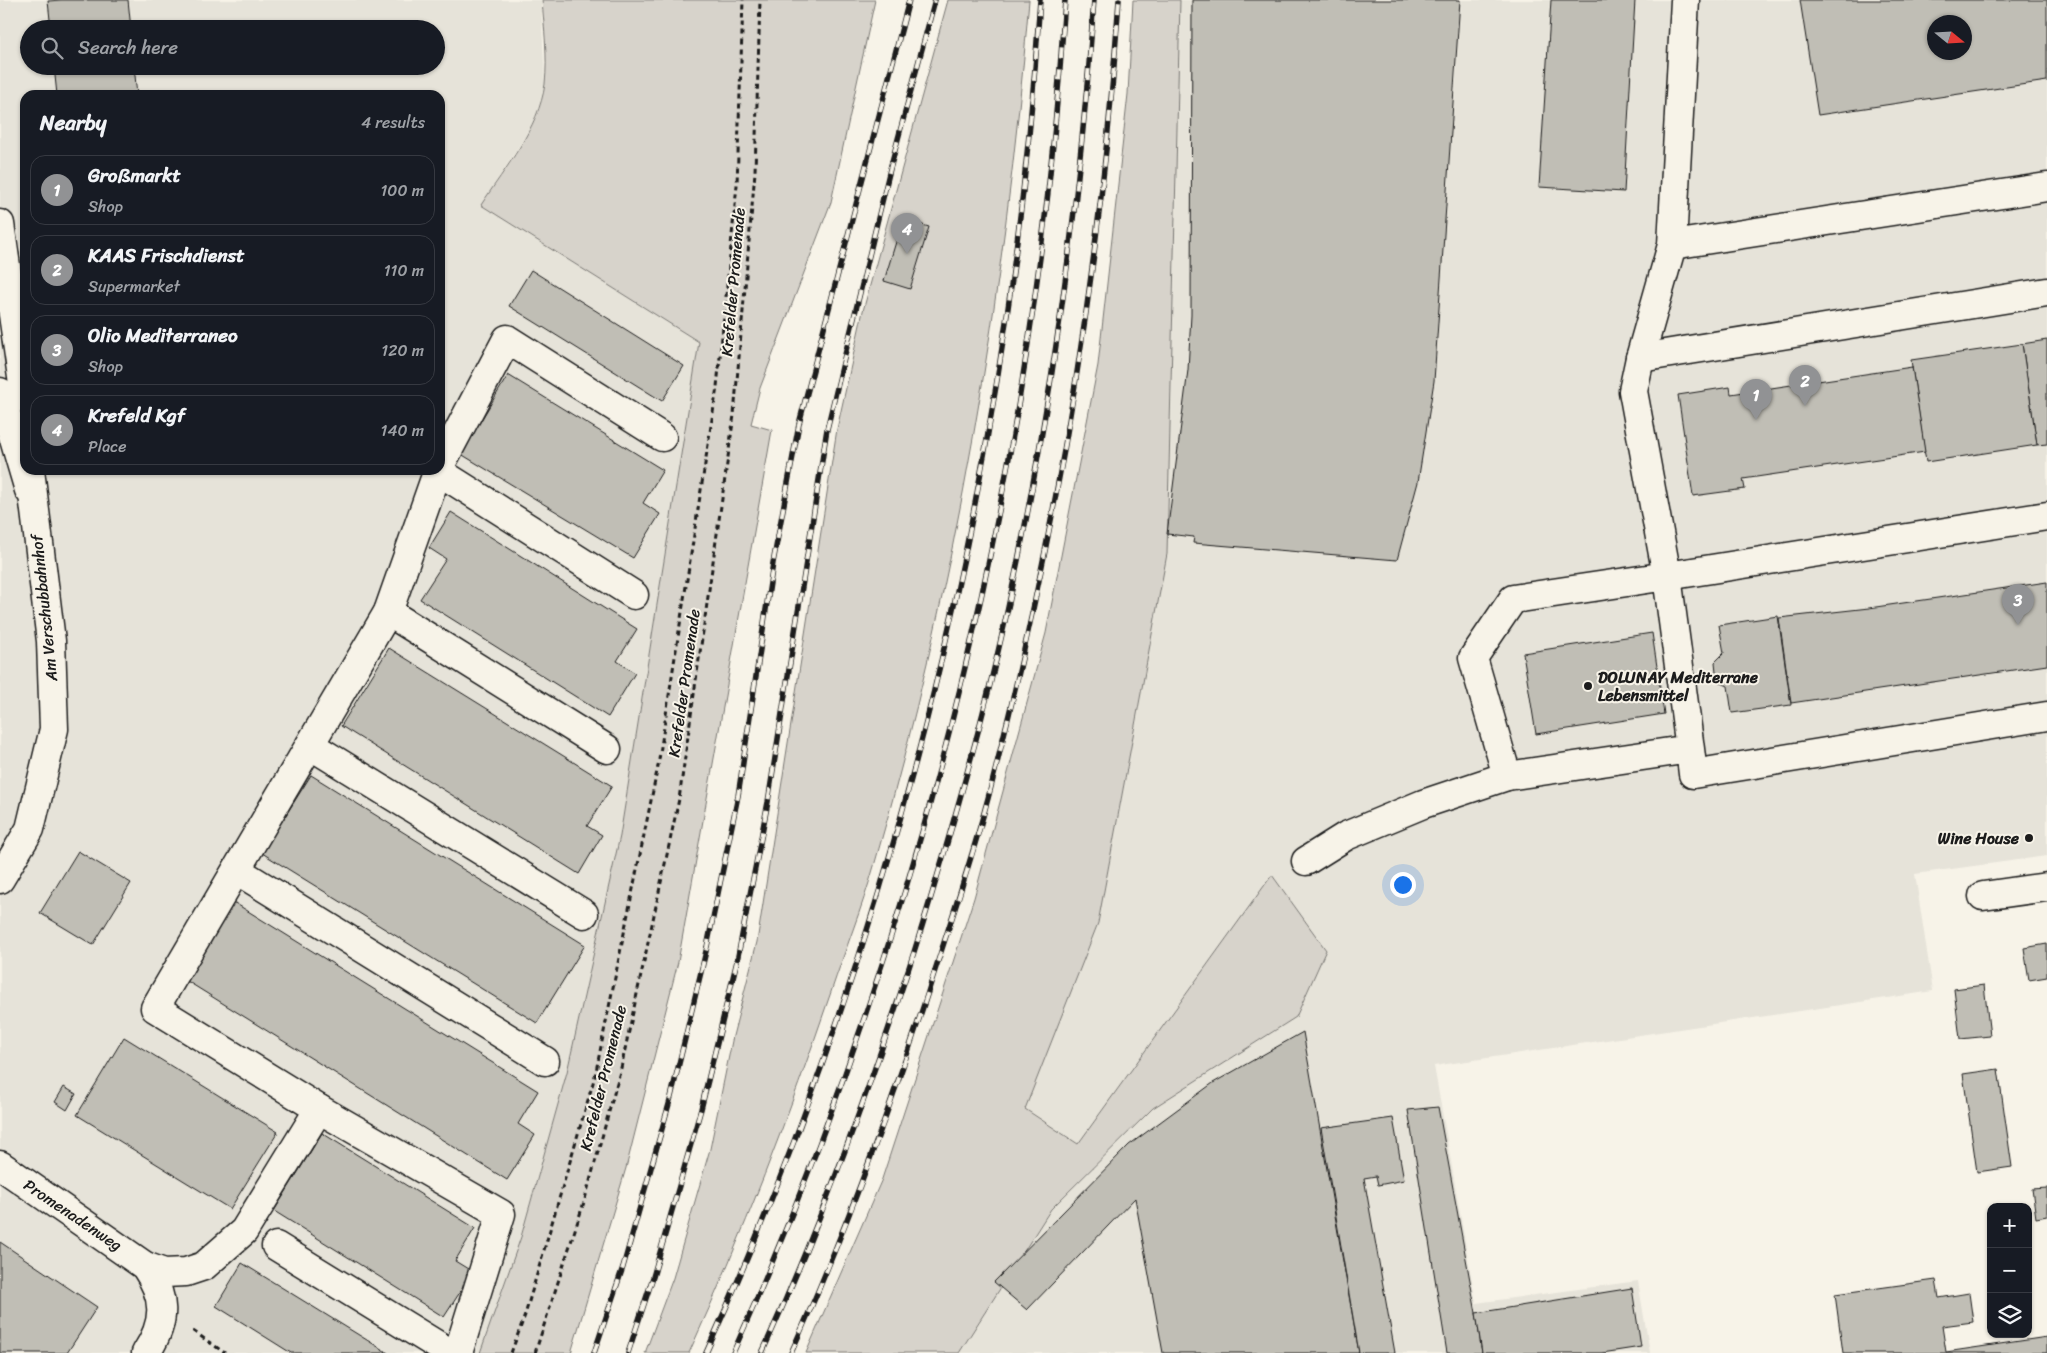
<!DOCTYPE html>
<html lang="en">
<head>
<meta charset="utf-8">
<style>
  :root { --surface:#171b24; --page:#20242c; --text:#f1f3f6; --muted:#9ea1a6; --line:#363941; --accent:#919294 }
  body { margin:0; font-family:Sriracha,sans-serif; background:var(--page); color:var(--text) }
  .controls { position:absolute; right:15px; bottom:15px; display:grid; overflow:hidden; border-radius:10px; box-shadow:0 1px 4px #0004 }
  .controls button { width:45px; height:45px; display:grid; place-items:center; padding:0; border:0; border-bottom:1px solid var(--line); background:var(--surface); color:var(--text); font:25px sans-serif }
  .compass { position:absolute; left:1927px; top:15px; width:45px; height:45px; border-radius:50%; background:var(--surface); box-shadow:0 1px 4px #0004; rotate:108deg }
  .you { position:absolute; left:1402px; top:884px; width:18px; height:18px; margin:-12px; border:4px solid #fff; border-radius:50%; background:#1a73e8; box-shadow:0 0 0 8px #1a73e833 }
  .badge { display:grid; place-items:center; width:32px; height:32px; border-radius:50%; background:var(--accent); color:#fff; font-size:16px; font-weight:700 }
  .pin { position:absolute; translate:-50% -41px; filter:drop-shadow(0 1px 2px #0008) }
  .pin::after { content:''; position:absolute; top:26px; width:18px; height:15px; background:inherit; clip-path:polygon(0 0,100% 0,50% 100%) }
  .list { margin:0; padding:0; list-style:none }
  h2 { display:flex; justify-content:space-between; align-items:center; height:65px; margin:0; padding:0 20px; font-size:21px }
  h2 small { font-size:16px; font-weight:400; color:var(--muted) }
  .list li { display:grid; grid-template-columns:32px 1fr auto; gap:15px; align-items:center; box-sizing:border-box; height:70px; margin:0 10px 10px; padding:0 10px; border:1px solid var(--line); border-radius:15px }
  .list b { display:block; font-size:19px; white-space:nowrap }
  .list p { margin:0; font-size:16px; white-space:nowrap; color:var(--muted) }
  .list em { font-size:16px; font-style:normal; color:var(--muted) }
  .icon { flex:none; width:28px; height:28px; fill:none; stroke:currentColor; stroke-width:2; stroke-linecap:round; stroke-linejoin:round }
  .map { position:relative; flex:none; width:2047px; height:1353px; overflow:hidden }
  .search { position:absolute; background:var(--surface); box-shadow:0 1px 4px #0004; left:20px; top:20px; width:425px; height:55px; display:flex; align-items:center; gap:12px; box-sizing:border-box; padding:0 18px; border-radius:28px; color:var(--muted); font-size:19px }
  .panel { position:absolute; background:var(--surface); box-shadow:0 1px 4px #0004; left:20px; top:90px; width:425px; height:385px; border-radius:15px }
  .map>svg:first-child { display:block }
  .built { fill:#e6e3d9; fill-rule:evenodd }
  .green { fill:#d7d3cb; stroke:#7a7874 }
  .building { fill:#c0beb5; stroke:#1c1c1c; fill-rule:evenodd }
  .lines { fill:none; stroke-linecap:round; stroke-linejoin:round }
  .minor-casing { stroke:#1c1c1c; stroke-width:31 }
  .path { stroke:#1c1c1c; stroke-width:3; stroke-dasharray:5 4; stroke-linecap:butt }
  .minor { stroke:#f7f3e8; stroke-width:28 }
  .rail-casing { stroke:#1c1c1c; stroke-width:5.5 }
  .rail { stroke:#f7f3e8; stroke-width:4; stroke-dasharray:11; stroke-linecap:butt }
  .poi-dot { fill:#1c1c1c; stroke:#f7f3e8; stroke-width:2 }
  .labels { text-anchor:middle; dominant-baseline:central; stroke-width:4; stroke-linejoin:round; paint-order:stroke }
  .street-label { font-size:16px; fill:#1c1c1c; stroke:#f7f3e8 }
  .poi-label { font-size:16px; font-weight:bold; fill:#1c1c1c; stroke:#f7f3e8; text-anchor:start }
</style>
</head>
<body>
<div class="map">
<svg width="2047" height="1353" viewBox="0 0 2047 1353">
  <rect width="100%" height="100%" fill="#f7f3e8"/>
  <filter id="ink" filterUnits="userSpaceOnUse"><feTurbulence type="fractalNoise" baseFrequency=".02" numOctaves="2"/><feDisplacementMap in="SourceGraphic" scale="10" xChannelSelector="R" yChannelSelector="G"/><feConvolveMatrix kernelMatrix="1 2 1 2 8 2 1 2 1" color-interpolation-filters="sRGB"/></filter>
  <g filter="url(#ink)">
    <!-- built -->
    <g class="built">
      <path d="M 0,0 L 541,0 L 545,83 L 540,104 L 531,127 L 482,205 L 699,342 L 620,836 L 567,1072 L 521,1237 L 480,1353 L 0,1353 ZM 29,29 L 436,29 L 436,66 L 29,66 ZM 25,95 L 440,95 L 440,470 L 25,470 Z"/>
      <path d="M 1180,0 L 2047,0 L 2047,856 L 1915,874 L 1933,991 L 1434,1066 L 1476,1303 L 1638,1281 L 1650,1353 L 959,1353 L 1051,1209 L 1153,1108 L 1296,1017 L 1326,950 L 1272,875 L 1078,1144 L 1024,1109 L 1098,923 L 1167,554 ZM 1934,22 L 1964,22 L 1964,52 L 1934,52 Z"/>
    </g>
    <!-- green -->
    <g class="green">
      <path d="M 542,0 L 875,0 L 831,202 L 760,388 L 751,424 L 772,430 L 678,962 L 626,1168 L 571,1353 L 480,1353 L 521,1237 L 567,1072 L 620,836 L 699,342 L 481,205 C 505,168 539,128 545,84 C 548,57 544,27 542,0 Z"/>
      <path d="M 948,0 L 1029,0 C 1005,292 956,584 874,866 C 862,908 845,950 831,992 C 789,1115 743,1235 689,1353 L 645,1353 L 673,1278 L 710,1149 L 733,1036 L 757,942 L 837,429 L 863,311 Z"/>
      <polygon points="1133,0 1180,0 1167,554 1098,923 1025,1109 1078,1144 1272,875 1326,950 1296,1017 1153,1108 1051,1209 959,1353 806,1353 882,1179 974,898 1046,633 1098,365 1128,94"/>
    </g>
    <!-- building -->
    <g class="building">
      <polygon points="61,0 128,0 131,29 51,29 48,1"/>
      <polygon points="1192,0 1460,0 1434,381 1418,482 1397,560 1193,543 1194,537 1167,534 1188,370 1191,315"/>
      <polygon points="1551,0 1635,0 1624,192 1539,187"/>
      <path d="M 1800,0 L 2047,0 L 2047,81 L 1818,115 ZM 1934,22 L 1964,22 L 1964,52 L 1934,52 Z"/>
      <polygon points="54,66 134,66 137,95 57,95"/>
      <polygon points="903,219 929,227 910,289 884,281"/>
      <polygon points="531,270 684,366 662,401 509,306"/>
      <polygon points="2047,340 2047,444 2037,445 2022,344"/>
      <polygon points="2022,344 2037,445 1926,462 1911,360"/>
      <polygon points="1912,367 1925,452 1743,479 1745,489 1693,496 1678,395 1730,387 1731,394"/>
      <polygon points="508,375 663,470 643,503 660,514 633,558 461,454"/>
      <polygon points="451,512 637,629 617,661 635,673 608,717 420,599 446,559 429,548"/>
      <polygon points="2047,582 2047,665 1791,703 1779,618 1869,608"/>
      <polygon points="1778,616 1791,705 1732,713 1728,686 1717,681 1715,662 1724,653 1719,625"/>
      <polygon points="1652,633 1664,714 1536,734 1523,653"/>
      <polygon points="389,648 612,786 587,826 602,835 579,874 341,726"/>
      <polygon points="311,775 585,945 537,1023 262,853"/>
      <polygon points="78,851 131,883 93,945 40,913"/>
      <polygon points="230,900 538,1091 518,1124 535,1135 507,1180 182,978"/>
      <polygon points="2047,944 2047,977 2029,980 2024,948"/>
      <polygon points="1984,985 1990,1036 1960,1039 1954,989"/>
      <polygon points="1303,1032 1359,1353 1163,1353 1135,1198 1027,1310 994,1282 1129,1145 1213,1083"/>
      <polygon points="124,1037 278,1132 230,1209 77,1115"/>
      <polygon points="1998,1069 2012,1167 1977,1172 1963,1074"/>
      <polygon points="64,1087 76,1094 67,1110 55,1102"/>
      <polygon points="1438,1107 1476,1313 1482,1353 1447,1353 1408,1110"/>
      <polygon points="1393,1118 1404,1180 1378,1185 1376,1176 1364,1178 1395,1353 1359,1353 1321,1128"/>
      <polygon points="322,1133 475,1228 455,1261 473,1272 444,1317 274,1211"/>
      <polygon points="2047,1188 2047,1216 2036,1218 2032,1189"/>
      <polygon points="0,1242 97,1307 67,1353 0,1353"/>
      <polygon points="242,1263 388,1353 291,1353 216,1306"/>
      <polygon points="1936,1280 1939,1298 1969,1293 1973,1322 1942,1326 1946,1352 2047,1337 2047,1353 1843,1353 1835,1294"/>
      <polygon points="1632,1288 1641,1347 1602,1353 1482,1353 1476,1313"/>
    </g>
    <g class="lines">
      <!-- minor casing -->
      <g class="minor-casing">
        <g id="minor">
          <polyline points="1685,0 1672,245 1640,358 2047,292"/>
          <polyline points="0,224 25,398"/>
          <polyline points="1672,245 2047,187"/>
          <polyline points="1640,358 1633,391 1667,576 2047,516"/>
          <polyline points="0,392 29,490"/>
          <polyline points="440,466 507,339 662,437"/>
          <polyline points="438,470 388,612 155,1008 319,1109 501,1214 458,1353"/>
          <polyline points="438,471 634,595"/>
          <polyline points="388,612 607,749"/>
          <polyline points="310,745 584,914"/>
          <polyline points="1690,749 1507,776 1473,658 1513,599 1667,576 1690,749 1693,774 2047,716"/>
          <polyline points="1306,861 1346,836 1423,804 1507,776"/>
          <polyline points="238,871 545,1061"/>
          <polyline points="0,879 30,829 54,729 51,641 30,470"/>
          <polyline points="1983,896 2047,887"/>
          <path d="M 0,1165 L 145,1266 C 166,1297 167,1321 146,1353"/>
          <polyline points="276,1246 450,1353"/>
          <polyline points="145,1266 164,1273 186,1272 204,1266 244,1231 319,1109"/>
        </g>
      </g>
      <!-- path -->
      <g class="path">
        <polyline points="193,1331 225,1353"/>
        <polyline points="511,1353 525,1315 595,1076 658,766 717,387 737,185 743,0"/>
        <polyline points="535,1353 585,1199 621,1068 679,799 734,415 755,172 760,0"/>
      </g>
      <!-- minor -->
      <use href="#minor" class="minor"/>
      <!-- rail casing -->
      <g class="rail-casing">
        <g id="rail">
          <polyline points="594,1353 623,1267 671,1097 707,947 738,796 773,563 799,424 909,0"/>
          <polyline points="628,1353 653,1277 701,1109 737,961 768,802 827,429 890,169 935,0"/>
          <path d="M 706,1353 C 898,929 1010,464 1040,0"/>
          <path d="M 733,1353 C 924,926 1035,466 1065,0"/>
          <path d="M 762,1353 C 821,1223 870,1088 914,952 C 948,844 979,736 1004,626 C 1050,420 1079,210 1094,0"/>
          <path d="M 791,1353 C 844,1236 888,1114 928,992 C 950,923 974,854 992,783 C 1058,526 1101,265 1119,0"/>
        </g>
      </g>
      <!-- rail -->
      <use href="#rail" class="rail"/>
    </g>
  </g>
  <!-- markers -->
  <g class="poi-dot">
    <circle cx="1588" cy="686" r="5"/>
    <circle cx="2029" cy="838" r="5"/>
  </g>
  <g class="labels">
    <!-- street labels -->
    <g class="street-label">
      <text transform="translate(733 282) rotate(-85)">Krefelder Promenade</text>
      <text transform="translate(44 608) rotate(-96)">Am Verschubbahnhof</text>
      <text transform="translate(684 683) rotate(-82)">Krefelder Promenade</text>
      <text transform="translate(603 1078) rotate(-76)">Krefelder Promenade</text>
      <text transform="translate(73 1215) rotate(34)">Promenadenweg</text>
    </g>
    <!-- poi labels -->
    <g class="poi-label">
      <text x="1598" y="677">DOLUNAY Mediterrane<tspan x="1598" dy="18">Lebensmittel</tspan></text>
      <text x="2019" y="838" text-anchor="end">Wine House</text>
    </g>
  </g>
</svg>
<div class="controls">
<button>+</button>
<button>−</button>
<button><svg class="icon" aria-label="layers" viewBox="0 0 24 24"><path d="M12 4l9 5-9 5-9-5zM3 14l9 5 9-5"/></svg></button>
</div>
<svg class="compass" viewBox="-18 -18 36 36"><path d="M0-13l5 13h-10z" fill="#e53935"/><path d="M0 13l5-13h-10z" fill="#9ea1a6"/></svg>
<div class="you"></div>
<div class="pin badge" style="left:1756px;top:420px">1</div>
<div class="pin badge" style="left:1805px;top:406px">2</div>
<div class="pin badge" style="left:2018px;top:625px">3</div>
<div class="pin badge" style="left:907px;top:254px">4</div>
<div class="search"><svg class="icon" aria-label="search" viewBox="0 0 24 24"><circle cx="10" cy="10" r="6"/><path d="M15 15l6 6"/></svg>Search here</div>
<section class="panel">
<h2>Nearby<small>4 results</small></h2>
<ul class="list">
<li><span class="badge">1</span><div><b>Großmarkt</b><p>Shop</p></div><em>100 m</em></li>
<li><span class="badge">2</span><div><b>KAAS Frischdienst</b><p>Supermarket</p></div><em>110 m</em></li>
<li><span class="badge">3</span><div><b>Olio Mediterraneo</b><p>Shop</p></div><em>120 m</em></li>
<li><span class="badge">4</span><div><b>Krefeld Kgf</b><p>Place</p></div><em>140 m</em></li>
</ul>
</section>
</div>
</body>
</html>
